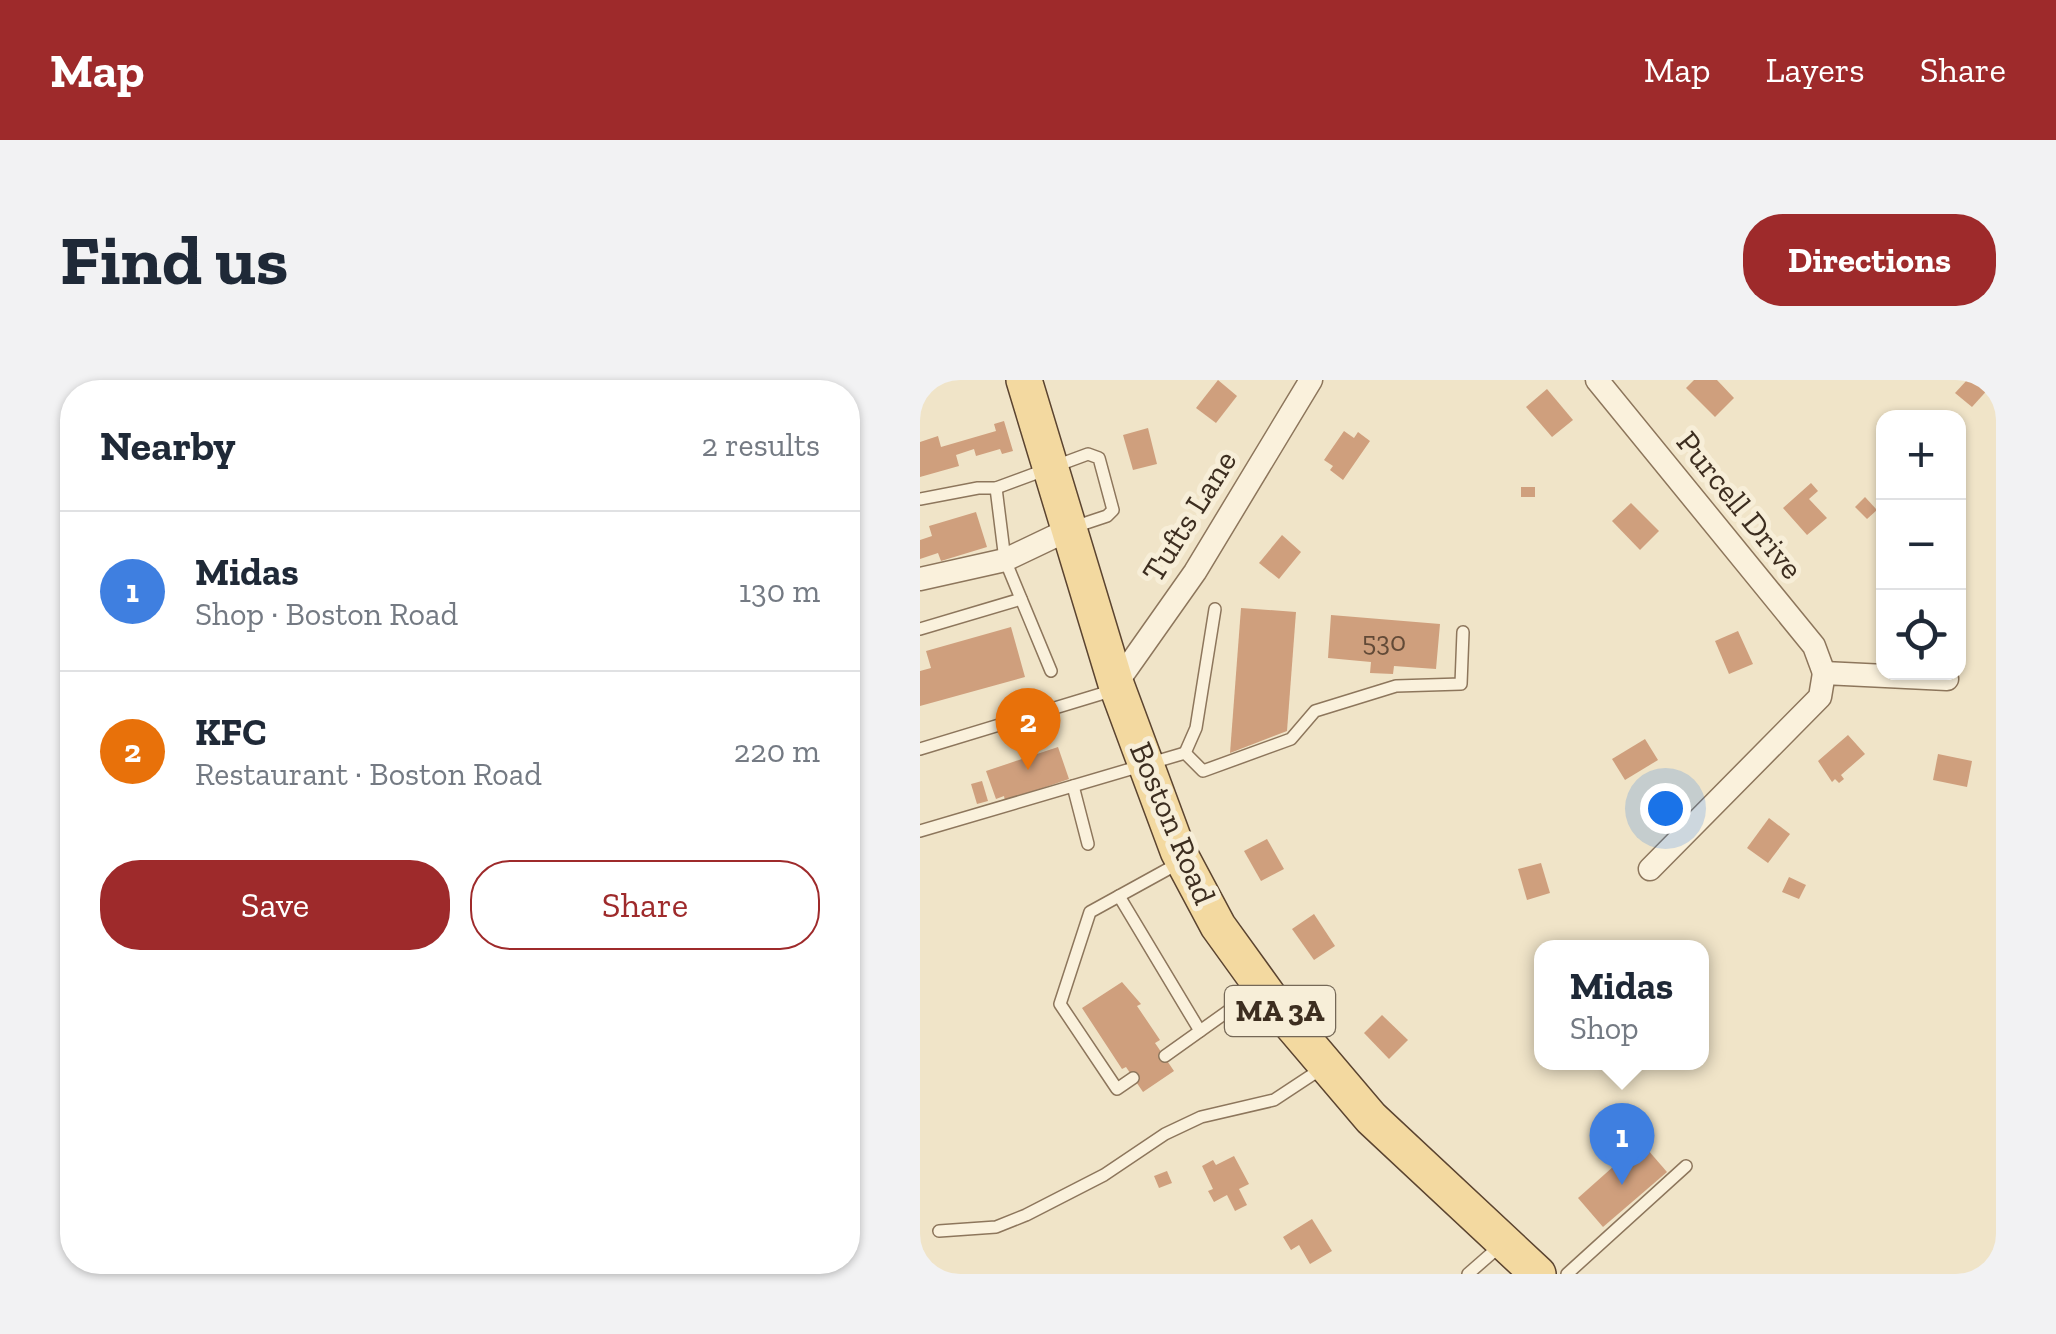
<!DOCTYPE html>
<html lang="en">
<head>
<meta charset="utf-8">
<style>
  :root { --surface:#fff; --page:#f2f2f3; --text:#1f2937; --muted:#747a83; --line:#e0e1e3; --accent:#9e2a2b }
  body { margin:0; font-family:"Zilla Slab",serif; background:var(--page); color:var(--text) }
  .controls { position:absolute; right:30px; top:30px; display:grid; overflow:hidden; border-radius:20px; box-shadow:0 2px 8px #0004 }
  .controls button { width:90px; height:90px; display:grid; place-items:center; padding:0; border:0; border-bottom:2px solid var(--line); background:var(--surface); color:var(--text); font:50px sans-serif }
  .you { position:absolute; left:745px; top:428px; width:35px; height:35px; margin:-25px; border:8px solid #fff; border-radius:50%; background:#1a73e8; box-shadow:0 0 0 15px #1a73e833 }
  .badge { display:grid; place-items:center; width:65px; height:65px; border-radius:50%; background:var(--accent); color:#fff; font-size:32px; font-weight:700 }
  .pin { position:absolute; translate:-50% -82px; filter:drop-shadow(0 2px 5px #0008) }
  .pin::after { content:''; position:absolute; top:52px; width:35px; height:30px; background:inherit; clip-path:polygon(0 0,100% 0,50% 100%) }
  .popup { position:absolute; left:614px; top:560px; width:175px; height:130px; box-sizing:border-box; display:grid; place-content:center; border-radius:20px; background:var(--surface); filter:drop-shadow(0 2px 8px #0005); font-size:32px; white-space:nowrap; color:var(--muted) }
  .popup b { font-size:38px; color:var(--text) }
  .popup::after { content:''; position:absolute; left:50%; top:100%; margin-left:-20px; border:20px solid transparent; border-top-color:var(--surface) }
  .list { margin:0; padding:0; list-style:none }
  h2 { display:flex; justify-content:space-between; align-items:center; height:130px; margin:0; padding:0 40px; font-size:42px }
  h2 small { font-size:32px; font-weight:400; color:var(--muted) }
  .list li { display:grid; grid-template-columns:65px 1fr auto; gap:30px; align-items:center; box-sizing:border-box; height:160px; padding:0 40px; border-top:2px solid var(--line) }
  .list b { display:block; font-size:38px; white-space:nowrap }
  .list p { margin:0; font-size:32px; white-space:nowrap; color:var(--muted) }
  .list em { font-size:32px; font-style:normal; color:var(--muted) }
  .actions { display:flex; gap:20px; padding:30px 40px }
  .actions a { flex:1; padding:22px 0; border:2px solid var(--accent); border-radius:40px; text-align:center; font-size:35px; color:var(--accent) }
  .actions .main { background:var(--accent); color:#fff }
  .icon { flex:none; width:55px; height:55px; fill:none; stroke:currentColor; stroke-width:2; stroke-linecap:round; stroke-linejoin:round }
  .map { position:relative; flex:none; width:1076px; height:894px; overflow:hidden; border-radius:40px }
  header { display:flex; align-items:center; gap:60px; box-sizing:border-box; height:140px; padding:0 50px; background:var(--accent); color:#fff }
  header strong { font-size:48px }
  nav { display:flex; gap:55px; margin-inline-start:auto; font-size:35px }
  .intro { display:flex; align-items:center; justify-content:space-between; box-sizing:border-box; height:240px; padding:0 60px }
  h1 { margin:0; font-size:70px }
  .button { padding:25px 45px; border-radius:40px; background:var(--accent); color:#fff; font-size:35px; font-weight:700 }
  main { display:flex; gap:60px; padding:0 60px }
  aside { flex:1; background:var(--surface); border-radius:40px; box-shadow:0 2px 8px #0004 }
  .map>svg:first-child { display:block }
  .building { fill:#cf9f7d }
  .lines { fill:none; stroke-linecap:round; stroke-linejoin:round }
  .service-casing { stroke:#8d765c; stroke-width:14 }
  .minor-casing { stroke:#8d765c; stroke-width:25 }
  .primary-casing { stroke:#5b4430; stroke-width:38 }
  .service { stroke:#faf1dc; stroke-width:11 }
  .minor { stroke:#faf1dc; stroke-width:22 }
  .primary { stroke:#f3d9a0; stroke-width:35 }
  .labels { text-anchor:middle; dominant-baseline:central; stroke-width:10; stroke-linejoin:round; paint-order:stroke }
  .number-label { font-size:28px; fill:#624a37 }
  .shield { fill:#f7eed8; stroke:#756857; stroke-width:2.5 }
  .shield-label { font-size:30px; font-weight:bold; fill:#3d2e20 }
  .street-label { font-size:32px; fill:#3d2e20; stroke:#f7eed8 }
</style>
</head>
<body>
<header>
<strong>Map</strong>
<nav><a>Map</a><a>Layers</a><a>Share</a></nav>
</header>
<div class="intro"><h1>Find us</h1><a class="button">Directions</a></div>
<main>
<aside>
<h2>Nearby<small>2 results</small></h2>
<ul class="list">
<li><span class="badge" style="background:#3f7fe0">1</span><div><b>Midas</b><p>Shop · Boston Road</p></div><em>130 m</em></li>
<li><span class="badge" style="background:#e8710a">2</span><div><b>KFC</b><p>Restaurant · Boston Road</p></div><em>220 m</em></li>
</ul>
<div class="actions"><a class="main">Save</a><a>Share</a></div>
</aside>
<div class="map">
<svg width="1076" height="894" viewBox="0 0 1076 894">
  <rect width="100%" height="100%" fill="#f0e4c8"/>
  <!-- building -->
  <g class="building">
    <polygon points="298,0 317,16 296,43 276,28"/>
    <polygon points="774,0 797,0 814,18 795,37 766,8"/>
    <polygon points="1047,0 1065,0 1071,6 1052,27 1035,13"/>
    <polygon points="627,9 653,40 632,57 606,27"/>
    <polygon points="84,41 93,71 82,74 80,69 56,76 54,69 36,75 39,86 0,97 0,62 18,56 21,67 76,51 74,44"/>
    <polygon points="228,48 237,84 213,90 203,55"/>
    <polygon points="424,51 434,58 438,52 450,61 423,100 410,90 413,86 404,80"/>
    <polygon points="891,103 898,111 889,119 907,138 887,155 863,128"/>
    <rect x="601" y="107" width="14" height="10"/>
    <polygon points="945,117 957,130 947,139 935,127"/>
    <polygon points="711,123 739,151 720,170 692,141"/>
    <polygon points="56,132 67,167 21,181 18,173 0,179 0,160 12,156 9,146"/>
    <polygon points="362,155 381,172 359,199 339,183"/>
    <polygon points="321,228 376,232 367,351 310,373"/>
    <polygon points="411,235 520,244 516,289 474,286 473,294 450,293 451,282 408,278"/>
    <polygon points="91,247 105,297 0,326 0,291 11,288 6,271"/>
    <polygon points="818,251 833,284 809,294 795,261"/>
    <polygon points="928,355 945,374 921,395 924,399 919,403 915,399 912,402 898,381"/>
    <polygon points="725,359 738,380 705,400 692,379"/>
    <polygon points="138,367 149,399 85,421 84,416 76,419 66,391"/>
    <polygon points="1018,374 1052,381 1047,407 1013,400"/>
    <polygon points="62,401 68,421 57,424 51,404"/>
    <polygon points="849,438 870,454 848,483 827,468"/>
    <polygon points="347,459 364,489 341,501 324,471"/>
    <polygon points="621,483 630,513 607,520 598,489"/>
    <polygon points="869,497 886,505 879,519 862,512"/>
    <polygon points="394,534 415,566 394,580 372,549"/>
    <polygon points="202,602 221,624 217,626 240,660 235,663 254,691 223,712 206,687 202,689 162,628"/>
    <polygon points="462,635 488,660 469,679 444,653"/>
    <polygon points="721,762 747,792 683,847 658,818"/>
    <polygon points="314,776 329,804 319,809 327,825 315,831 307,815 294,822 288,811 293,809 282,786 293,780 296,785"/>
    <polygon points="247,791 252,803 239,808 234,796"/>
    <polygon points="392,839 412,871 390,884 379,865 371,870 363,857"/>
  </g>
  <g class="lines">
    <!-- service casing -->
    <g class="service-casing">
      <g id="service">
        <polyline points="76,108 85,180 131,291"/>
        <polyline points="0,119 58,108 76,108 168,74 179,78 193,130 187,136 154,147"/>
        <polyline points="0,249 101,219"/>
        <polyline points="0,369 194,310"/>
        <polyline points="265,373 276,348 295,229"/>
        <polyline points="153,406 168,464"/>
        <polyline points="0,451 265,373 283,391 371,359 395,331 476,306 541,304 543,252"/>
        <polyline points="199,516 280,651"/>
        <polyline points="245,676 339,609"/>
        <polyline points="213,698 197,709 140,624 170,532 259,483"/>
        <polyline points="19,851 76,847 106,835 184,795 245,754 281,737 354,720 401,689"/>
        <polyline points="548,894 580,866"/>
        <polyline points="647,894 766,786"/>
      </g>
    </g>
    <!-- minor casing -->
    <g class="minor-casing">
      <g id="minor">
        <polyline points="677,0 894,266 904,293"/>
        <polyline points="0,199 85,180 150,149"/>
        <polyline points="196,304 275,192 391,0"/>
        <polyline points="730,489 900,317 904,293 1027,299"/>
      </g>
    </g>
    <!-- primary casing -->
    <g class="primary-casing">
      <polyline id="primary" points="104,0 196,304 258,471 298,546 355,625 451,738 618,894"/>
    </g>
    <!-- service -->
    <use href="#service" class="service"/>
    <!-- minor -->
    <use href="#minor" class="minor"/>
    <!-- primary -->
    <use href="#primary" class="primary"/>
  </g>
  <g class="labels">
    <!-- number labels -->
    <g class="number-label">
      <text x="464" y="261">530</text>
    </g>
    <!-- shield labels -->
    <rect class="shield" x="305" y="606" width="110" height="50" rx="8"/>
    <g class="shield-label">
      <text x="360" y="631">MA 3A</text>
    </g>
    <!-- street labels -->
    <g class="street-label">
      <text transform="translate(820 125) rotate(51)">Purcell Drive</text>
      <text transform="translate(269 136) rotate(-58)">Tufts Lane</text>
      <text transform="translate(253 443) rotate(67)">Boston Road</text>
    </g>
  </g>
</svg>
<div class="controls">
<button>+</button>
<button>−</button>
<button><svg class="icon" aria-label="locate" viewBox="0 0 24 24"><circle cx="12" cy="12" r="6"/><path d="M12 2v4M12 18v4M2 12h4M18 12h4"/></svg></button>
</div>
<div class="you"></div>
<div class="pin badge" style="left:702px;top:805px;background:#3f7fe0">1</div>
<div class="popup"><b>Midas</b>Shop</div>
<div class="pin badge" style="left:108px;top:390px;background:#e8710a">2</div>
</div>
</main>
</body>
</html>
